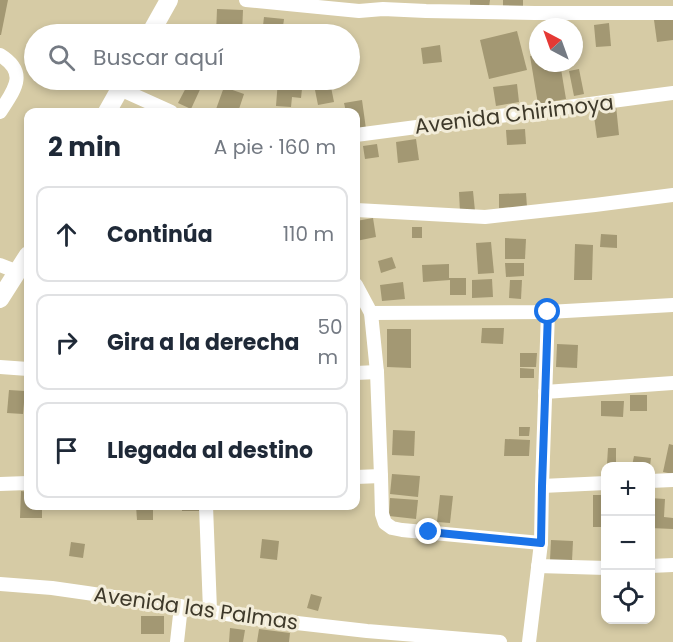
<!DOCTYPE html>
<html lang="es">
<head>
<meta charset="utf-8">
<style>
  :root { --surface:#fff; --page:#f2f2f3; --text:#1f2937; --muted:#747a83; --line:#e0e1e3 }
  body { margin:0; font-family:Poppins,sans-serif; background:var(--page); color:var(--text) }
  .controls { position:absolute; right:18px; bottom:18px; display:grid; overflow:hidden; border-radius:12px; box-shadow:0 3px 9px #0003 }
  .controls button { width:54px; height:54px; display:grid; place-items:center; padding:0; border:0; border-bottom:2px solid var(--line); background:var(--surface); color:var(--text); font:30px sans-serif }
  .compass { position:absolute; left:529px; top:18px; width:54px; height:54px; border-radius:50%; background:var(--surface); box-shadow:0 3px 9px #0003; rotate:319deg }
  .stop { position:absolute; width:18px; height:18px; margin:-14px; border:4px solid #1a73e8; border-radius:50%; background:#fff }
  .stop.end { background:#1a73e8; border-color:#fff; box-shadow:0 2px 6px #0008 }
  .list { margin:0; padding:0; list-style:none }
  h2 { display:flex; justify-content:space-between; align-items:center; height:78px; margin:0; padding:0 24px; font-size:26px }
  h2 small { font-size:20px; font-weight:400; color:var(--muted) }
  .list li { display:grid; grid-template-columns:39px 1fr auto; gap:18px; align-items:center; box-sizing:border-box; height:96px; margin:0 12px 12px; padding:0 12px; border:2px solid var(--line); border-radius:12px }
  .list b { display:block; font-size:22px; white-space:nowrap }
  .list em { font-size:20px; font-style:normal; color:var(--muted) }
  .icon { flex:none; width:33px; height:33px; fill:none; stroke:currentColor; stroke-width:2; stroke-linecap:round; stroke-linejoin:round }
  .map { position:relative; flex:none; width:673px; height:642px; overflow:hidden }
  .search { position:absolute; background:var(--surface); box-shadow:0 3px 9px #0003; left:24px; top:24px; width:336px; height:66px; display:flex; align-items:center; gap:15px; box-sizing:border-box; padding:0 21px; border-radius:33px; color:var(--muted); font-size:22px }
  .panel { position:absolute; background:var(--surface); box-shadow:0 3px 9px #0003; left:24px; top:108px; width:336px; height:402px; border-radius:12px }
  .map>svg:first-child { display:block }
  .building { fill:#a39873 }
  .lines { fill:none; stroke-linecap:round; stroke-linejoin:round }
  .minor { stroke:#fff; stroke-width:14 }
  .tertiary { stroke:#fff; stroke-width:18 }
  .route { stroke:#1a73e8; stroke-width:8 }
  .labels { text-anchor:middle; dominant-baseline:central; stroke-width:6; stroke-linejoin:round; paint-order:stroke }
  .street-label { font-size:21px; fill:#3e392a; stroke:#f2ecd8 }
</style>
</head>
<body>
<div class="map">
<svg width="673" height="642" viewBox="0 0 673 642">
  <rect width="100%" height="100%" fill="#d6cba5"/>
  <!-- building -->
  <g class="building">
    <polygon points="0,0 8,0 1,35 0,35"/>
    <polygon points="470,0 490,0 489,7 470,7"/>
    <polygon points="503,0 523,0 523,7 503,8"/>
    <polygon points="217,9 243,10 242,34 216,34"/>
    <polygon points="264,17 284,19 282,34 262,34"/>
    <polygon points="673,18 673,40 657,42 654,20"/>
    <polygon points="609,23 611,46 596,47 594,25"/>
    <polygon points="517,31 527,70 489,79 480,40"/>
    <polygon points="440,45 442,62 423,64 421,48"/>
    <polygon points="538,55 538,63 560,63 566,99 538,104 530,56"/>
    <polygon points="579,69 584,94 574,96 569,71"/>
    <polygon points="190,80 195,80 203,83 191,109 178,103"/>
    <polygon points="278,80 303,80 301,98 292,97 291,107 276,106"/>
    <polygon points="330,82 334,102 318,105 314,85"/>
    <polygon points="517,84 519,102 496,106 493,87"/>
    <polygon points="224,87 244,94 238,112 215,112"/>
    <polygon points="362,100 366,129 356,130 356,112 346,112 344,103"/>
    <polygon points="616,106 619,135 597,138 593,109"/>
    <polygon points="525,129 526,144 507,145 506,130"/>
    <polygon points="416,139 419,160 398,163 396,142"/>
    <polygon points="377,144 379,157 365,159 363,146"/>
    <polygon points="473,191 475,211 460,212 459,192"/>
    <polygon points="526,193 527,207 499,208 499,194"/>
    <polygon points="373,218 376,237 356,241 356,221"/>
    <rect x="412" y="227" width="10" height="11"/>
    <polygon points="601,234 617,235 617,248 600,247"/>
    <polygon points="505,238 526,239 525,259 505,259"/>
    <polygon points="491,242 494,273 478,274 476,243"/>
    <polygon points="575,244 593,245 592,280 574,280"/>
    <polygon points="392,257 396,268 381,273 378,261"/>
    <polygon points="505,263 524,263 524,276 506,277"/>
    <polygon points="449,264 449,278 466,278 466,295 450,295 450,280 423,282 422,265"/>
    <polygon points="492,279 493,297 472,298 472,280"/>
    <polygon points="510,280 522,280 521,299 509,298"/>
    <polygon points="403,282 405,299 382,301 380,285"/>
    <polygon points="482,328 504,328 503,344 481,343"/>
    <polygon points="387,329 411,329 411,368 387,367"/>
    <polygon points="557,344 578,345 577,368 556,367"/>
    <polygon points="520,353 537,353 536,367 520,367"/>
    <polygon points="520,368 534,369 534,378 520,378"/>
    <polygon points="9,390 25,391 23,414 7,413"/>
    <rect x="630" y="395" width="17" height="16"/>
    <polygon points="601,401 624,401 623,417 601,416"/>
    <polygon points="519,427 530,427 529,436 519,436"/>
    <polygon points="393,430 415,431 414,456 392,455"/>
    <polygon points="505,439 530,440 529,456 504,456"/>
    <polygon points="669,444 673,445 673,474 663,472"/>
    <polygon points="608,448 616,448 616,464 607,464"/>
    <polygon points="634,456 651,458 650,466 632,466"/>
    <polygon points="392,474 420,476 418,497 390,494"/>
    <polygon points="21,491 28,492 28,506 42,506 42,518 20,518"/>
    <polygon points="440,495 453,496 450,523 437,522"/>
    <rect x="593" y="495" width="10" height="32"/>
    <polygon points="390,498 418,500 416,519 389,516"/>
    <polygon points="650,498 665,499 664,517 673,518 673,529 650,528"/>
    <polygon points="136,506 153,506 153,520 137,520"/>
    <rect x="182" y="506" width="17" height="5"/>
    <polygon points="262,539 279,541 277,560 260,558"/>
    <polygon points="551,540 573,541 572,561 550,560"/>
    <polygon points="71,542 85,544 83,558 69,556"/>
    <polygon points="311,594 322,597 318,611 307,608"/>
    <rect x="141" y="616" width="23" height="18"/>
    <polygon points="230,628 245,630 243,642 229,642"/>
    <polygon points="259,629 290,633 289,642 257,642"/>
  </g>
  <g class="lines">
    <!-- minor -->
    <g class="minor">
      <polyline points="246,0 359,11 383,9 426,11 535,13 673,13"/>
      <path d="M 0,55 C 29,73 14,90 0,112"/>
      <polyline points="120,89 171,112"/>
      <polyline points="356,135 673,93"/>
      <polyline points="356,210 485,217 595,205 673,195"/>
      <polyline points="0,265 18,272"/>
      <polyline points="356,285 371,313 377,372 381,476 382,514 385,523 392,528 402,530 541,543"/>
      <polyline points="371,313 548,312 673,305"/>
      <polyline points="0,367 28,369"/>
      <polyline points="356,373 377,372"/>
      <polyline points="545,392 673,383"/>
      <polyline points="356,477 381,476"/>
      <polyline points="650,481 673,480"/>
      <polyline points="0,484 28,483"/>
      <polyline points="542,486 606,483"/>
      <polyline points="206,506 210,610"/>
      <polyline points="538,566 606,568"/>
      <polyline points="650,566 673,565"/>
      <polyline points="0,584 52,588 87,593 253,618 367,631 500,642"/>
      <polyline points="177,642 181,606"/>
      <polyline points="529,642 541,543 542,486 548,312"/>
    </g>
    <!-- tertiary -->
    <g class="tertiary">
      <polyline points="150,34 169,0"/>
      <polyline points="107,112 125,80"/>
      <polyline points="0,299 28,255"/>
    </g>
  </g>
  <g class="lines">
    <!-- route -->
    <polyline class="route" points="429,532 541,543 542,486 548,312"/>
  </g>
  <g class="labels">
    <!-- street labels -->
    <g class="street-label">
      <text transform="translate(514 114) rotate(-7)">Avenida Chirimoya</text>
      <text transform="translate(196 608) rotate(8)">Avenida las Palmas</text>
    </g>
  </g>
</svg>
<div class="controls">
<button>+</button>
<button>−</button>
<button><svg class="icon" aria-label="locate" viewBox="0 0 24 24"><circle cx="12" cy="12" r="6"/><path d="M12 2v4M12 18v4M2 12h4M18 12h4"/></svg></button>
</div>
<svg class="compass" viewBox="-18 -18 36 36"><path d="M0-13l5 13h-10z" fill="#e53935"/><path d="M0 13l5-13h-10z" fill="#747a83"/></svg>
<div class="stop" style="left:548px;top:312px"></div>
<div class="stop end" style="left:429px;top:532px"></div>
<div class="search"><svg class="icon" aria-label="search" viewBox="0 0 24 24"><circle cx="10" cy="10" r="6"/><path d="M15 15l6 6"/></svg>Buscar aquí</div>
<section class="panel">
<h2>2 min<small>A pie · 160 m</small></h2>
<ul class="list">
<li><svg class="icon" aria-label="ahead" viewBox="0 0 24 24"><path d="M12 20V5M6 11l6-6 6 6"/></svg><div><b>Continúa</b></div><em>110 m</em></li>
<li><svg class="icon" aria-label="right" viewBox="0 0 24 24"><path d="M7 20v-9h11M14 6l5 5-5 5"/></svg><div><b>Gira a la derecha</b></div><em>50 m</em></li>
<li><svg class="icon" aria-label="arrive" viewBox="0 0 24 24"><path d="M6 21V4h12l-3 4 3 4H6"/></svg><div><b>Llegada al destino</b></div></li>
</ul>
</section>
</div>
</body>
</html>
